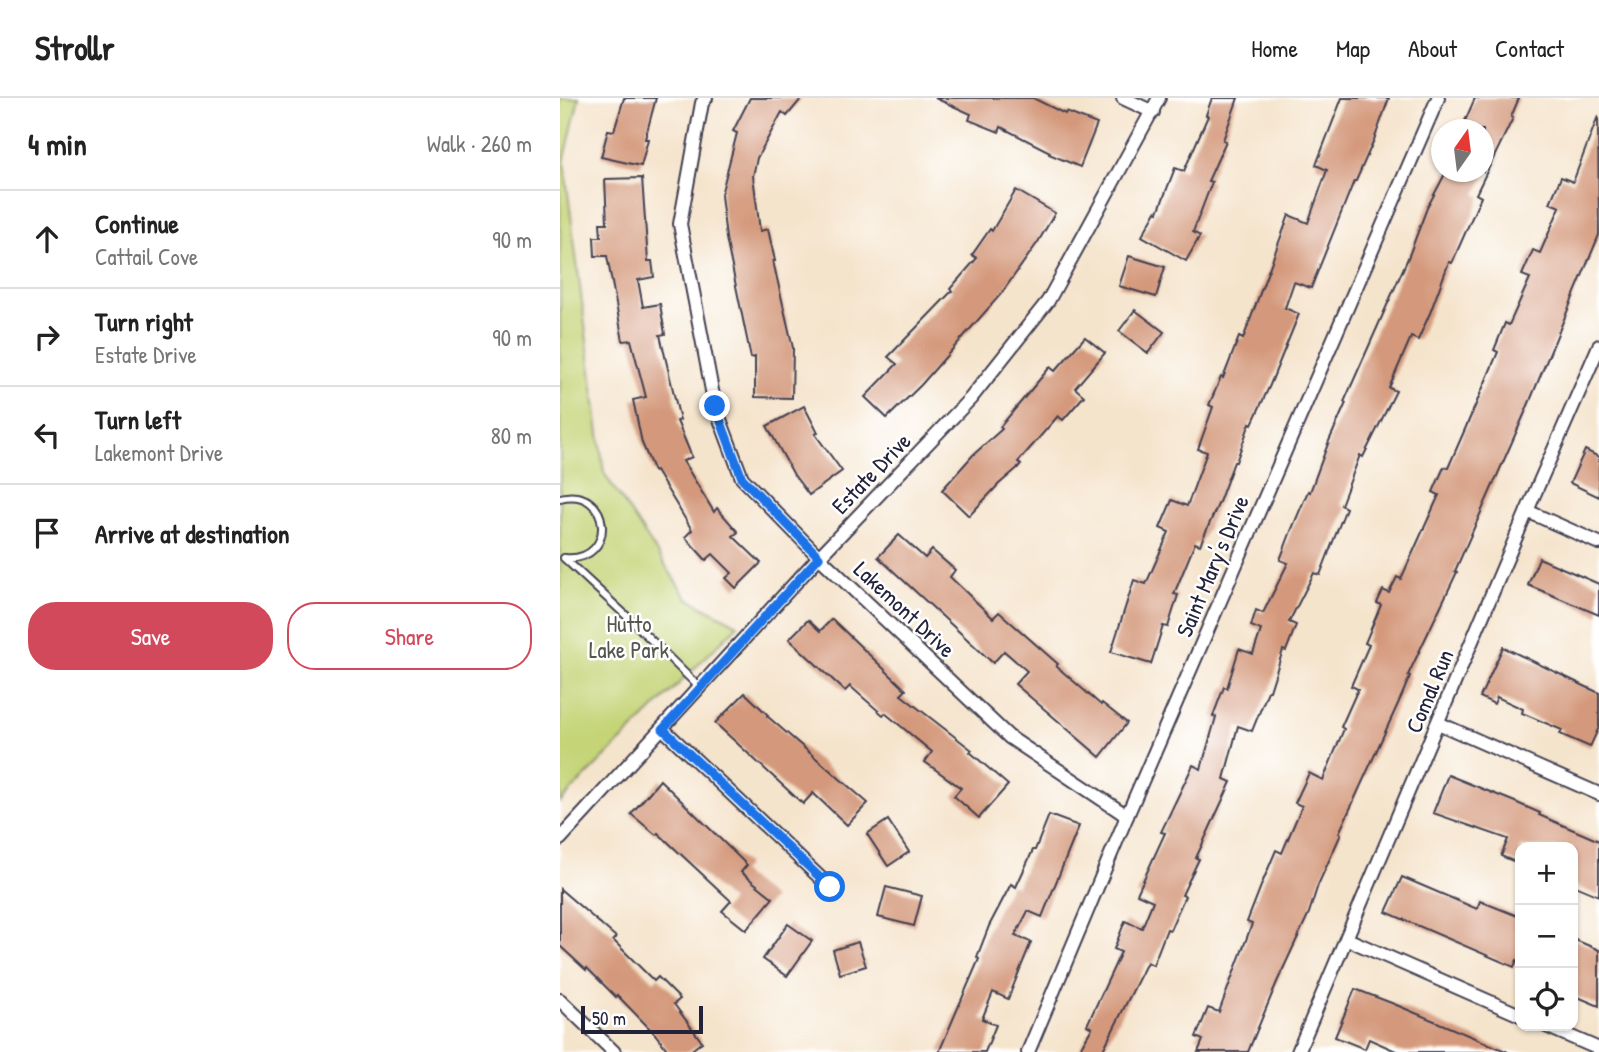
<!DOCTYPE html>
<html lang="en">
<head>
<meta charset="utf-8">
<style>
  :root { --surface:#fff; --page:#f6f6f6; --text:#222; --muted:#767676; --line:#e0e0e0; --accent:#d1495b }
  body { margin:0; font-family:"Patrick Hand",sans-serif; background:var(--page); color:var(--text) }
  .controls { position:absolute; right:21px; bottom:21px; display:grid; overflow:hidden; border-radius:14px; box-shadow:0 2px 5px #0004 }
  .controls button { width:63px; height:63px; display:grid; place-items:center; padding:0; border:0; border-bottom:2px solid var(--line); background:var(--surface); color:var(--text); font:35px sans-serif }
  .compass { position:absolute; left:871px; top:21px; width:63px; height:63px; border-radius:50%; background:var(--surface); box-shadow:0 2px 5px #0004; rotate:14deg }
  .scale { position:absolute; left:21px; bottom:18px; width:122px; box-sizing:border-box; padding-left:7px; border:4px solid #22223b; border-top:0; font-size:19px; line-height:24px; white-space:nowrap; color:#22223b; -webkit-text-stroke:5px #fff; paint-order:stroke }
  .stop { position:absolute; width:21px; height:21px; margin:-16px; border:5px solid #1a73e8; border-radius:50%; background:#fff }
  .stop.end { background:#1a73e8; border-color:#fff; box-shadow:0 2px 7px #0008 }
  .list { margin:0; padding:0; list-style:none }
  h2 { display:flex; justify-content:space-between; align-items:center; height:91px; margin:0; padding:0 28px; font-size:30px }
  h2 small { font-size:23px; font-weight:400; color:var(--muted) }
  .list li { display:grid; grid-template-columns:46px 1fr auto; gap:21px; align-items:center; box-sizing:border-box; height:98px; padding:0 28px; border-top:2px solid var(--line) }
  .list b { display:block; font-size:26px; white-space:nowrap }
  .list p { margin:0; font-size:23px; white-space:nowrap; color:var(--muted) }
  .list em { font-size:23px; font-style:normal; color:var(--muted) }
  .actions { display:flex; gap:14px; padding:21px 28px }
  .actions a { flex:1; padding:16px 0; border:2px solid var(--accent); border-radius:28px; text-align:center; font-size:24px; color:var(--accent) }
  .actions .main { background:var(--accent); color:#fff }
  .icon { flex:none; width:38px; height:38px; fill:none; stroke:currentColor; stroke-width:2; stroke-linecap:round; stroke-linejoin:round }
  .map { position:relative; flex:none; width:1039px; height:954px; overflow:hidden }
  header { display:flex; align-items:center; gap:42px; box-sizing:border-box; height:98px; padding:0 35px; background:var(--surface); border-bottom:2px solid var(--line) }
  header strong { font-size:33px }
  nav { display:flex; gap:38px; margin-inline-start:auto; font-size:24px }
  main { display:flex }
  aside { flex:1; background:var(--surface) }
  .map>svg:first-child { display:block }
  .green { fill:#c4d477; stroke:#737b59; stroke-width:2 }
  .building { fill:#d4997c }
  .lines { fill:none; stroke-linecap:round; stroke-linejoin:round }
  .service-casing { stroke:#423f51; stroke-width:10 }
  .minor-casing { stroke:#423f51; stroke-width:16 }
  .service { stroke:#fff; stroke-width:6 }
  .minor { stroke:#fff; stroke-width:12 }
  .route { stroke:#1a73e8; stroke-width:9 }
  .labels { text-anchor:middle; dominant-baseline:central; stroke-width:5; stroke-linejoin:round; paint-order:stroke }
  .street-label { font-size:23px; fill:#22223b; stroke:#fff }
  .park-label { font-size:23px; fill:#53574d; stroke:#fff }
</style>
</head>
<body>
<header>
<strong>Strollr</strong>
<nav><a>Home</a><a>Map</a><a>About</a><a>Contact</a></nav>
</header>
<main>
<aside>
<h2>4 min<small>Walk · 260 m</small></h2>
<ul class="list">
<li><svg class="icon" aria-label="ahead" viewBox="0 0 24 24"><path d="M12 20V5M6 11l6-6 6 6"/></svg><div><b>Continue</b><p>Cattail Cove</p></div><em>90 m</em></li>
<li><svg class="icon" aria-label="right" viewBox="0 0 24 24"><path d="M7 20v-9h11M14 6l5 5-5 5"/></svg><div><b>Turn right</b><p>Estate Drive</p></div><em>90 m</em></li>
<li><svg class="icon" aria-label="left" viewBox="0 0 24 24"><path d="M17 20v-9H6M10 6l-5 5 5 5"/></svg><div><b>Turn left</b><p>Lakemont Drive</p></div><em>80 m</em></li>
<li><svg class="icon" aria-label="arrive" viewBox="0 0 24 24"><path d="M6 21V4h12l-3 4 3 4H6"/></svg><div><b>Arrive at destination</b></div></li>
</ul>
<div class="actions"><a class="main">Save</a><a>Share</a></div>
</aside>
<div class="map">
<svg width="1039" height="954" viewBox="0 0 1039 954">
  <rect width="100%" height="100%" fill="#fff"/>
  <filter id="ink" filterUnits="userSpaceOnUse"><feTurbulence type="fractalNoise" baseFrequency=".0143" numOctaves="2"/><feDisplacementMap in="SourceGraphic" scale="14" xChannelSelector="R" yChannelSelector="G"/><feConvolveMatrix kernelMatrix="1 2 1 2 8 2 1 2 1" color-interpolation-filters="sRGB"/></filter>
  <filter id="wash" filterUnits="userSpaceOnUse"><feTurbulence type="fractalNoise" baseFrequency=".00686" numOctaves="4" result="noise"/><feDisplacementMap in="SourceGraphic" scale="28" xChannelSelector="R" yChannelSelector="G"/><feGaussianBlur stdDeviation="1.57" result="paint"/><feColorMatrix in="noise" values="0 0 0 0 0 0 0 0 0 0 0 0 0 0 0 0 0 1.4 0 .05"/><feComposite in="paint" operator="in"/></filter>
  <g filter="url(#wash)">
    <rect width="100%" height="100%" fill="#f5e4cc"/>
    <!-- green -->
    <polygon class="green" points="0,0 19,0 4,64 44,375 127,500 178,527 0,704"/>
    <g id="blocks">
      <!-- building -->
      <g class="building">
        <polygon points="64,0 96,0 85,41 88,41 81,68 41,59 48,32 54,33"/>
        <polygon points="190,0 242,0 227,18 222,14 197,60 193,78 200,133 208,131 215,163 213,163 233,250 232,300 195,299 195,259 191,260 166,140 161,97 177,35 173,33"/>
        <polygon points="375,0 473,0 505,16 506,14 537,26 520,69 489,56 490,54 441,29 439,34 409,22 411,16"/>
        <polygon points="652,0 678,0 663,42 666,43 648,83 652,84 633,134 640,138 626,163 582,138 596,113 598,114 615,70 624,73 648,18 646,17"/>
        <polygon points="782,0 829,0 814,42 796,83 794,83 751,190 734,184 725,210 739,216 710,287 692,326 690,325 676,364 674,364 659,404 640,447 635,445 614,496 618,497 608,529 603,528 591,566 551,554 574,482 586,486 609,434 600,430 612,402 627,408 647,354 638,351 653,309 649,307 661,279 663,280 679,239 683,241 729,117 748,125 767,72 756,67"/>
        <polygon points="915,0 959,0 951,19 953,20 916,96 921,99 892,165 889,164 870,215 858,242 851,239 829,290 836,293 803,359 800,357 781,407 786,410 760,477 754,475 729,524 736,527 726,553 723,552 710,593 708,593 692,633 678,628 664,681 671,684 636,760 639,761 622,797 625,798 610,832 607,831 593,867 587,864 542,954 518,954 532,930 527,927 561,854 554,851 565,823 582,830 593,803 577,796 605,735 601,734 633,667 641,671 656,619 653,618 664,589 667,590 679,551 693,556 701,532 691,528 696,512 703,515 728,465 720,462 731,433 748,393 750,394 769,343 786,305 784,304 848,160 867,110 886,74 923,74 923,32 901,32"/>
        <polygon points="1038,18 1039,137 967,310 895,473 897,474 848,577 850,578 842,597 779,735 781,736 758,787 749,815 717,884 688,954 638,954 643,942 636,939 648,910 659,914 692,826 687,824 703,783 716,752 722,755 742,708 735,705 749,675 763,682 784,631 781,629 798,591 791,588 809,547 805,545 821,507 817,505 823,492 829,495 837,479 841,481 859,441 879,397 873,394 884,369 888,370 916,306 938,254 934,252 945,225 949,227 970,180 962,177 973,152 980,155 1000,109 990,105 1001,79 1013,84"/>
        <polygon points="82,80 88,163 92,163 94,179 78,182 83,209 100,206 105,236 100,237 120,322 117,323 132,359 123,363 154,414 157,410 178,434 173,438 201,465 176,490 166,480 172,475 153,456 146,462 125,439 132,432 96,373 94,374 82,345 73,302 86,299 71,242 63,243 47,158 35,158 34,139 41,139 40,125 47,125 45,81"/>
        <polygon points="456,92 495,115 478,144 441,196 361,287 327,320 305,299 337,266 328,259 392,193 390,191 417,160 412,157 430,131 432,133"/>
        <polygon points="569,158 605,169 596,199 559,188"/>
        <polygon points="575,212 604,234 588,255 559,233"/>
        <polygon points="525,239 545,255 515,290 524,298 503,322 498,318 458,364 461,367 439,386 409,418 382,392 413,357 442,331 440,329 490,269 495,273"/>
        <polygon points="244,308 258,335 255,336 282,373 249,397 234,377 207,328"/>
        <polygon points="1025,352 1039,359 1039,399 1010,385"/>
        <polygon points="339,437 365,460 372,452 395,472 390,479 433,520 439,514 498,566 496,568 541,607 542,605 567,625 540,659 455,586 467,573 444,553 433,565 318,459"/>
        <polygon points="979,460 1039,486 1039,517 968,487"/>
        <polygon points="272,521 346,592 341,597 412,652 410,654 448,687 419,720 394,698 401,690 365,664 372,654 325,615 323,617 290,588 285,593 229,541 248,522 260,533"/>
        <polygon points="943,549 1039,595 1039,629 1030,649 1000,636 1002,632 962,615 963,611 937,599 934,606 920,599"/>
        <polygon points="185,595 208,617 207,618 308,705 287,727 253,695 243,706 155,625"/>
        <polygon points="888,677 955,704 980,715 979,717 1039,743 1039,798 1013,787 1013,749 960,749 960,766 941,758 948,741 873,715"/>
        <polygon points="100,682 187,767 181,774 213,800 186,832 162,813 171,803 98,735 96,737 71,716"/>
        <polygon points="489,717 519,728 482,819 468,813 455,838 471,844 448,901 433,894 422,921 436,927 425,954 379,954 419,861 417,859 429,828 451,786 456,789 473,752 475,752"/>
        <polygon points="328,722 349,754 328,768 307,736"/>
        <polygon points="842,779 917,811 920,803 960,819 960,864 957,862 954,869 826,814"/>
        <polygon points="326,789 362,798 354,828 318,819"/>
        <polygon points="0,791 56,839 53,842 94,883 98,879 120,901 114,906 142,944 129,954 109,954 95,936 57,897 56,899 27,870 26,872 0,848"/>
        <polygon points="228,826 252,843 227,878 203,861"/>
        <polygon points="1013,841 1039,852 1039,908 1013,897"/>
        <polygon points="298,844 306,868 280,876 273,852"/>
        <polygon points="795,891 834,906 948,954 838,954 809,941 805,951 775,939"/>
      </g>
    </g>
  </g>
  <g filter="url(#ink)">
    <use href="#blocks" fill-opacity="0" stroke="#423f51" stroke-width="2"/>
    <g class="lines">
      <!-- service casing -->
      <g class="service-casing">
        <g id="service">
          <path d="M 0,400 C 52,387 58,465 5,460"/>
          <polyline points="4,460 73,524 139,589"/>
        </g>
      </g>
      <!-- minor casing -->
      <g class="minor-casing">
        <g id="minor">
          <polyline points="146,0 142,5 120,126 155,308 182,380 259,459 449,639 567,718"/>
          <polyline points="563,0 593,14"/>
          <polyline points="967,413 1039,445"/>
          <polyline points="878,625 1039,696"/>
          <polyline points="103,631 270,789"/>
          <polyline points="0,741 259,459 411,300 488,203 599,0"/>
          <polyline points="787,841 960,917"/>
          <polyline points="0,902 54,954"/>
          <polyline points="986,928 1039,951"/>
          <polyline points="468,954 567,718 878,0"/>
          <polyline points="738,954 967,413 1039,248"/>
        </g>
      </g>
      <!-- service -->
      <use href="#service" class="service"/>
      <!-- minor -->
      <use href="#minor" class="minor"/>
    </g>
  </g>
  <g class="lines" filter="url(#ink)">
    <!-- route -->
    <polyline class="route" points="155,308 182,380 259,459 103,631 270,789"/>
  </g>
  <g class="labels">
    <!-- street labels -->
    <g class="street-label">
      <text transform="translate(311 375) rotate(-46)">Estate Drive</text>
      <text transform="translate(652 468) rotate(-67)">Saint Mary's Drive</text>
      <text transform="translate(345 511) rotate(43)">Lakemont Drive</text>
      <text transform="translate(869 593) rotate(-67)">Comal Run</text>
    </g>
    <!-- park labels -->
    <g class="park-label">
      <text x="69" y="525">Hutto<tspan x="69" dy="26">Lake Park</tspan></text>
    </g>
  </g>
</svg>
<div class="controls">
<button>+</button>
<button>−</button>
<button><svg class="icon" aria-label="locate" viewBox="0 0 24 24"><circle cx="12" cy="12" r="6"/><path d="M12 2v4M12 18v4M2 12h4M18 12h4"/></svg></button>
</div>
<svg class="compass" viewBox="-18 -18 36 36"><path d="M0-13l5 13h-10z" fill="#e53935"/><path d="M0 13l5-13h-10z" fill="#767676"/></svg>
<div class="scale">50 m</div>
<div class="stop" style="left:270px;top:789px"></div>
<div class="stop end" style="left:155px;top:308px"></div>
</div>
</main>
</body>
</html>
